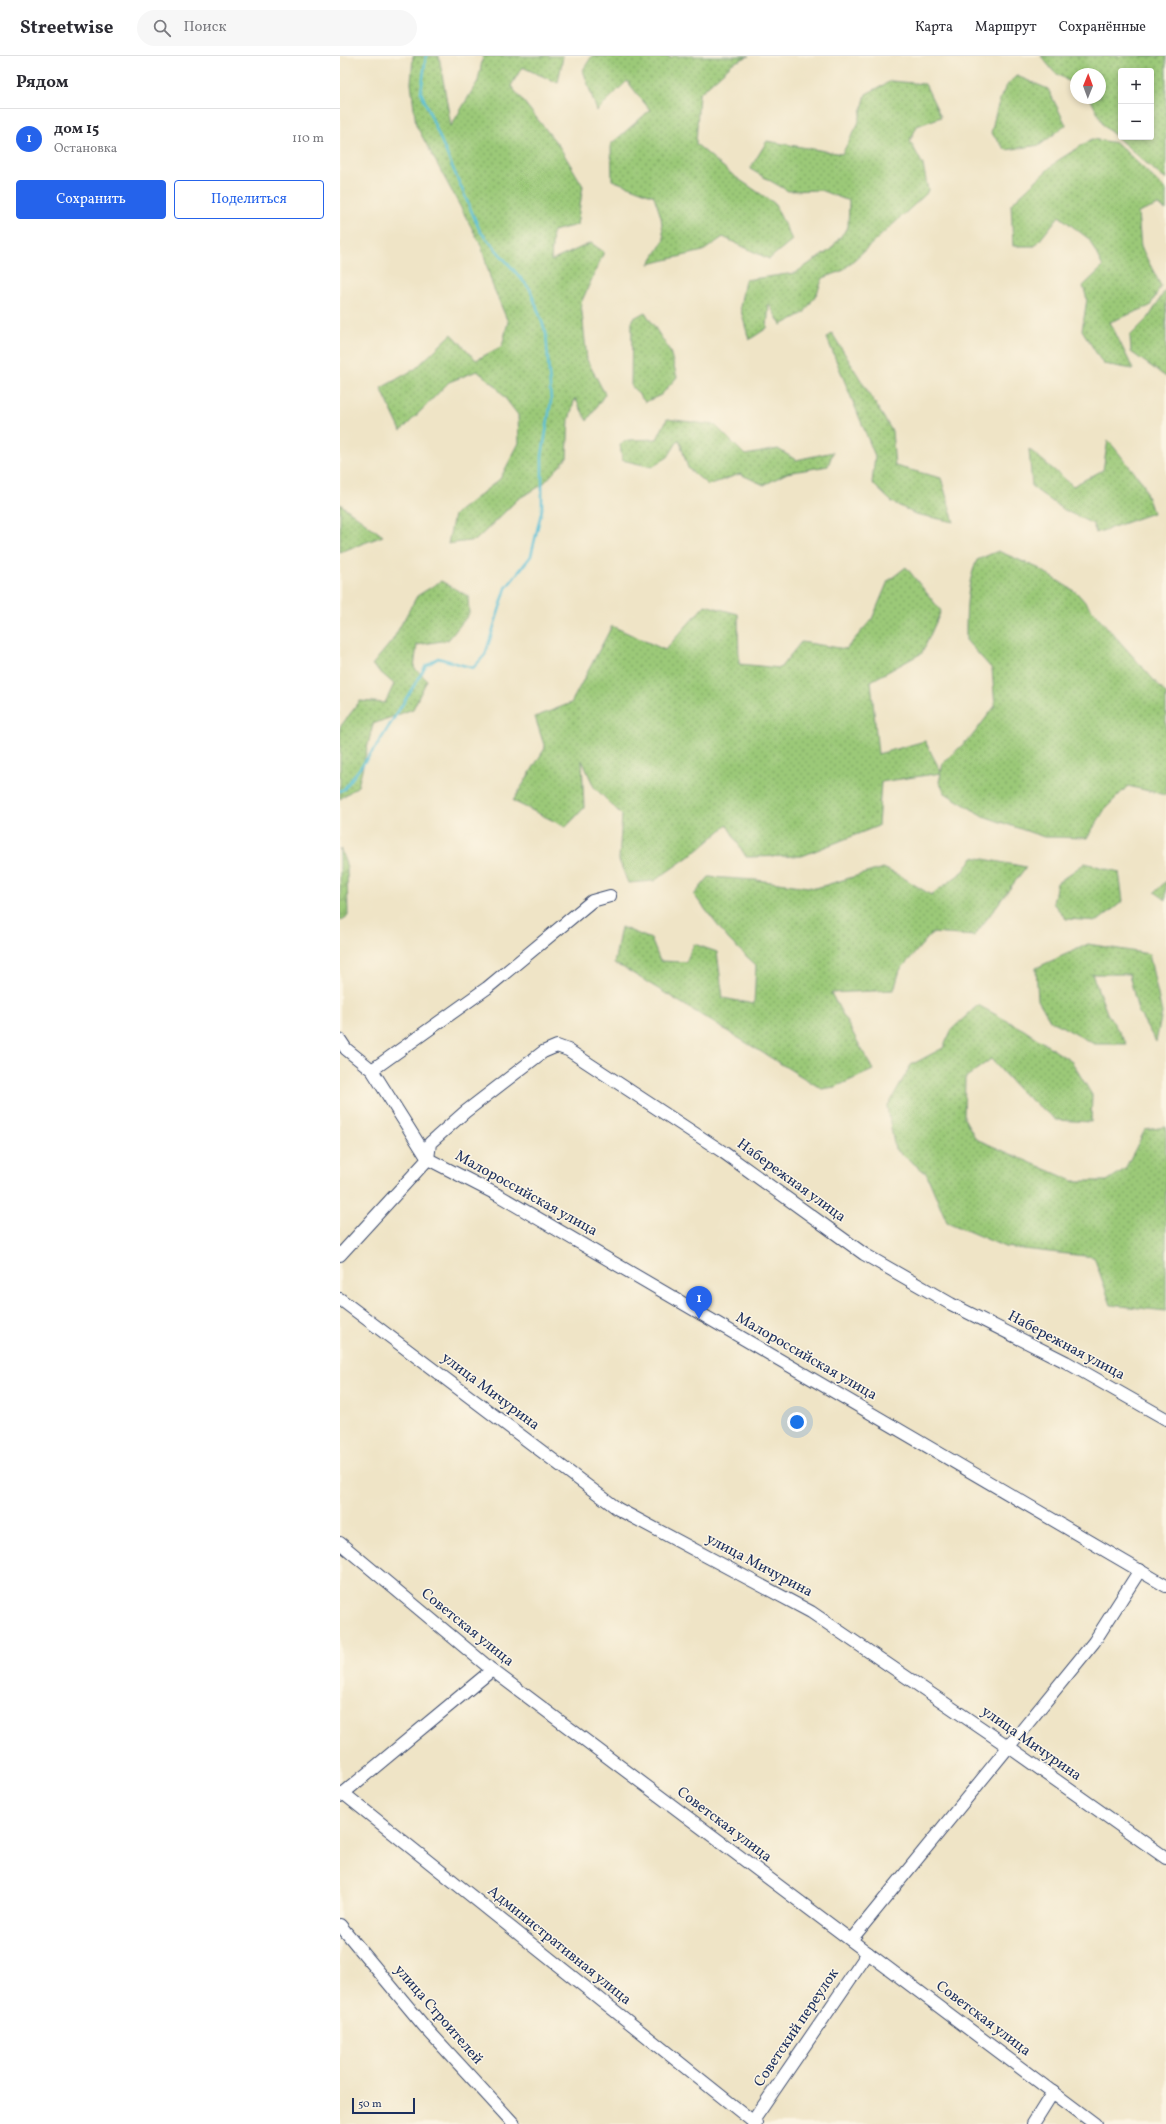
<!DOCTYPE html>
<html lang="ru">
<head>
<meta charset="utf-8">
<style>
  :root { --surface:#fff; --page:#f7f7f7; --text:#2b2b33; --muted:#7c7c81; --line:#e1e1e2; --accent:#2563eb }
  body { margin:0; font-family:Vollkorn,serif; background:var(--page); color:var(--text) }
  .controls { position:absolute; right:12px; top:12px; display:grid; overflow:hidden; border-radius:4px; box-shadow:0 2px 6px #0003 }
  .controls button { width:36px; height:36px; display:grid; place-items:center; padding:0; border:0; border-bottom:1px solid var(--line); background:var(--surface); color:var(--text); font:20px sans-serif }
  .compass { position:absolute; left:730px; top:12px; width:36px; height:36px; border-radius:50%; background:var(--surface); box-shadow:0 2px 6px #0003; rotate:1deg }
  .scale { position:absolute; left:12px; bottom:10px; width:63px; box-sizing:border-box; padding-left:4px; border:2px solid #1b2f5e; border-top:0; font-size:11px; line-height:14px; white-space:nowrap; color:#1b2f5e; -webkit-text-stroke:3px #fcf5e5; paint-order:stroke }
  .you { position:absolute; left:457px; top:1366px; width:14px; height:14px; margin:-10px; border:3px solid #fff; border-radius:50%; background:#1a73e8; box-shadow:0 0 0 6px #1a73e833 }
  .badge { display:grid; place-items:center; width:26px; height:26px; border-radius:50%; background:var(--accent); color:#fff; font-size:13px; font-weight:700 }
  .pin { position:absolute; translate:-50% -33px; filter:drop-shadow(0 1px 2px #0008) }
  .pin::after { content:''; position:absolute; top:21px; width:14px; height:12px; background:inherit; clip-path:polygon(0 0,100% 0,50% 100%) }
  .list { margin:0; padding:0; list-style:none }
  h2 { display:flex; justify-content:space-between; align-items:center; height:52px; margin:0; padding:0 16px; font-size:17px }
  h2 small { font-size:13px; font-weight:400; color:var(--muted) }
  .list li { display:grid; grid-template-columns:26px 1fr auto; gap:12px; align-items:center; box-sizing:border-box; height:60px; padding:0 16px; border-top:1px solid var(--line) }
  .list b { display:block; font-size:15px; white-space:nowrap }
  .list p { margin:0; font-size:13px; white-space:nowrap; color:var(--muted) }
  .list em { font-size:13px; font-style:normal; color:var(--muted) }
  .actions { display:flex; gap:8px; padding:12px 16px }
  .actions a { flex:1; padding:9px 0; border:1px solid var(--accent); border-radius:4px; text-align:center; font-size:14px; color:var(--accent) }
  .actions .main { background:var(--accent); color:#fff }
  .icon { flex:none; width:22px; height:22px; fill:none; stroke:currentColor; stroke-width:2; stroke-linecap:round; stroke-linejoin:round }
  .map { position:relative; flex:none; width:826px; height:2068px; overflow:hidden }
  header { display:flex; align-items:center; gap:24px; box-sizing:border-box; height:56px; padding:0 20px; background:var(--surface); border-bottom:1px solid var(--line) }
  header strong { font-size:19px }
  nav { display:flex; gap:22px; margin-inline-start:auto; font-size:14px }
  .search { width:280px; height:36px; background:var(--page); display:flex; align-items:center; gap:10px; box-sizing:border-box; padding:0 14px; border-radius:22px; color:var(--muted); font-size:15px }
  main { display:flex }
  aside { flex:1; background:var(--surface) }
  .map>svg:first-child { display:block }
  .green { fill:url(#green-dots); stroke:#5b7c6b; fill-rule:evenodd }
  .wetland { fill:url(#wetland-marsh); stroke:#5b7c6b }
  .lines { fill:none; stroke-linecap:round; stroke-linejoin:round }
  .stream { stroke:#5ac0d7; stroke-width:2.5 }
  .minor-casing { stroke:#3b4a6e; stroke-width:14 }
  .minor { stroke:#fff; stroke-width:12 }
  .labels { text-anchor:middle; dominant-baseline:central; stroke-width:3; stroke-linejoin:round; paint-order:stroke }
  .street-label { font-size:15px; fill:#1b2f5e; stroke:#fcf5e5 }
</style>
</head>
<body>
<header>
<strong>Streetwise</strong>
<div class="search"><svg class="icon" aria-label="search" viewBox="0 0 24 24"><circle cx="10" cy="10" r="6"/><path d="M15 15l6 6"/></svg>Поиск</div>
<nav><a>Карта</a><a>Маршрут</a><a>Сохранённые</a></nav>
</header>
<main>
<aside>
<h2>Рядом<small></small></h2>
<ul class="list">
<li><span class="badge">1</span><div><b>дом 15</b><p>Остановка</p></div><em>110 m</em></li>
</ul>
<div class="actions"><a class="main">Сохранить</a><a>Поделиться</a></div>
</aside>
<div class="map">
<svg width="826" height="2068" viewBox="0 0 826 2068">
  <defs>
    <pattern id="green-dots" width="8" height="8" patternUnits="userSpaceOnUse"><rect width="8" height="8" fill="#9bc978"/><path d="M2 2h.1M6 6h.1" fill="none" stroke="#7ea466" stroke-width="1.8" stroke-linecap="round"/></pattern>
    <pattern id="wetland-marsh" width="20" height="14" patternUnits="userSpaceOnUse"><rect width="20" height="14" fill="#9bc978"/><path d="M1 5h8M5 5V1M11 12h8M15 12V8" fill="none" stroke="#7ea466"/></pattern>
  </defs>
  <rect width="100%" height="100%" fill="#fcf5e5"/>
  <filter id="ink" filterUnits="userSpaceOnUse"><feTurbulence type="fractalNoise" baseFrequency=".025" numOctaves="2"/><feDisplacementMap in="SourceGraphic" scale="8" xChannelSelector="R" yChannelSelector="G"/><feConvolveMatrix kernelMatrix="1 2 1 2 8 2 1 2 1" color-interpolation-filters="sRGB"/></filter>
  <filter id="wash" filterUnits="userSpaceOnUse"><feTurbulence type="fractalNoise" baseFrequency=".012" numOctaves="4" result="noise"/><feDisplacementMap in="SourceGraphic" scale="16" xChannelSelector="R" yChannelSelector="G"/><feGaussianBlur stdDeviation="0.9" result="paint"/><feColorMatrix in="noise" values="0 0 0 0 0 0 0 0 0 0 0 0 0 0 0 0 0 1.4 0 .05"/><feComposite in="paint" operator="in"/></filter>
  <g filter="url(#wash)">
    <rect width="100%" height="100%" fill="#efe4c6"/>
    <!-- green -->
    <g class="green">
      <polygon points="73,0 99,0 111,70 138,25 143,0 223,0 218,27 182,11 171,30 219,90 243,130 237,169 213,175 211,205 251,187 264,196 241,247 247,304 265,338 247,365 235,342 229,364 227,402 202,429 178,443 136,484 108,488 114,459 160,423 179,387 178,359 155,329 137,315 109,326 61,375 41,332 75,313 112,278 136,304 162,290 168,266 152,228 141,189 76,69 71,27"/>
      <polygon points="252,0 327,0 331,2 333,0 409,0 393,7 359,38 356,88 394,120 434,147 452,184 429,203 383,181 363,195 309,208 324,184 321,161 314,140 272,124 271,88 310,54 287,25 257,55 243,14"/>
      <path d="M 701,0 L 826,0 L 826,123 L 821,120 L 764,70 L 750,42 L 760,42 L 760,18 L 736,18 L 736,30 L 714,16 ZM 781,15 L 811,15 L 811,81 L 781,81 Z"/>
      <path d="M 677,20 L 708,33 L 726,69 L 700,89 L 666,94 L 651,77 C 656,59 659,31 677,20 Z"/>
      <polygon points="551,25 585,28 601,61 577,70 570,85 583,109 588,134 586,138 502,215 483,222 477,237 464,257 441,269 429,248 427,272 409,284 400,251 405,224 455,217 490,194 508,171 509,145 480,134 448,135 410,113 427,85 502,98 518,68 526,38"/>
      <polygon points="752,83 777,87 826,134 826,154 818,149 798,157 801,191 821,230 810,250 770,266 793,313 763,308 742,274 747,243 743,230 763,211 749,183 719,160 695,190 673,190 671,148 717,105"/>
      <polygon points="826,233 826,321 791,296 790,280 809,261"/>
      <polygon points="305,256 330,295 337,321 321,339 305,346 291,329 292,263"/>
      <polygon points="492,277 552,375 555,410 601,422 614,466 575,458 552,446 532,427 535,400 487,282"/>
      <polygon points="327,363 375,369 405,399 438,393 456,404 493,396 488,410 447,417 424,429 400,418 368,429 348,412 339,383 328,401 312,411 282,404 280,388 288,384 317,383"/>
      <polygon points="768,384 803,427 813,457 756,477 753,468 724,454 692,431 689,393 733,430 763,414"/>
      <polygon points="0,448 43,480 0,496"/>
      <path d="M 658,495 L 698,512 L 737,537 L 826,638 L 826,739 L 788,730 L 765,753 L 747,782 L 704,781 L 643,760 L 605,737 L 599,726 L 601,717 L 541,726 L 538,770 L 462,800 L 406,801 L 387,769 L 358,794 L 314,825 L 288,827 L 279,804 L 282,759 L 254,731 L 242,704 L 244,752 L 226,771 L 173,745 L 205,692 L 195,661 L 231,647 L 272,570 L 325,594 L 365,549 L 398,558 L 399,608 L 440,612 L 461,586 L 506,593 L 532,563 L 548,525 L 566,511 L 601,555 L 582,597 L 531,625 L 538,698 L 585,685 L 601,716 L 603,707 L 633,679 L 655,650 L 652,613 L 626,584 C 626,557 626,529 637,504 Z"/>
      <polygon points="101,525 128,540 129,558 108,584 77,589 74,612 87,624 73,653 33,668 18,730 0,743 0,671 20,645 45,647 54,628 32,609 52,585 77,540"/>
      <polygon points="633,801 686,811 634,880 592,877 560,914 554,934 491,937 533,1014 495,1031 482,1033 284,912 274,908 281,871 311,883 320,905 346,906 354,888 377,896 383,942 414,948 416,909 389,884 354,839 369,821 416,824 476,832 543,812 562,821 591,839 624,815"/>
      <polygon points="745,807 779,816 783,845 758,865 726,863 713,847 717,827"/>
      <polygon points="826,825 826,844 815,836"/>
      <polygon points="748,888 809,898 822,957 816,986 798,955 789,918 752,918 767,957 787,988 754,988 710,964 698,944 696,912"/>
      <polygon points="638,949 684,974 732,1006 752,1039 751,1066 716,1064 679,1034 651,1003 625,1022 624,1062 636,1083 733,1125 767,1125 785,1113 805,1074 826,1071 826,1255 771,1249 754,1201 665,1191 607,1166 586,1117 555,1093 547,1051 571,1009 603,992 612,973"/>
    </g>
    <!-- wetland -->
    <polygon class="wetland" points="0,792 7,811 8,860 0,865"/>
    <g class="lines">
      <!-- stream -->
      <polyline class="stream" points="0,735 4,733 38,688 86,610 98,602 133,612 145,599 166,532 191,500 202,453 202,400 211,345 206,277 190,233 140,175 103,89 81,36 86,0"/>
    </g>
  </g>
  <g filter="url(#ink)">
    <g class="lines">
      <!-- minor casing -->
      <g class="minor-casing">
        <g id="minor">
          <polyline points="0,984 6,993 32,1014 88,1103"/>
          <polyline points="32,1014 147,932 252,845 270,840"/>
          <polyline points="88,1103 90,1087 125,1056 203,996 217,990 228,994 383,1096 524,1198 611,1248 726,1306 826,1363"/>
          <polyline points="88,1103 158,1139 826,1530"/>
          <polyline points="0,1199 88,1103"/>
          <polyline points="0,1243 278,1453 471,1556 669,1691 826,1802"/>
          <polyline points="0,1487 152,1614 755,2068"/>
          <polyline points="3,1737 416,2068"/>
          <polyline points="0,1740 152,1614"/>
          <polyline points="0,1869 84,1970 174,2068"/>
          <polyline points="511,1884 754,1586 800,1514"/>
          <polyline points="413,2065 528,1897"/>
          <polyline points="693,2068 713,2036"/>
        </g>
      </g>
      <!-- minor -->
      <use href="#minor" class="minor"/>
    </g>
  </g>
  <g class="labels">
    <!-- street labels -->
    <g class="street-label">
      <text transform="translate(451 1125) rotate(36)">Набережная улица</text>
      <text transform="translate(186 1138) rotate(29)">Малороссийская улица</text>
      <text transform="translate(726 1290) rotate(28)">Набережная улица</text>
      <text transform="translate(466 1301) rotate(30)">Малороссийская улица</text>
      <text transform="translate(150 1336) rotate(37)">улица Мичурина</text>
      <text transform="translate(419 1510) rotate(28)">улица Мичурина</text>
      <text transform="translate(127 1572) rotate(39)">Советская улица</text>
      <text transform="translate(691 1688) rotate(35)">улица Мичурина</text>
      <text transform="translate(384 1769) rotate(37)">Советская улица</text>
      <text transform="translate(219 1890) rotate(39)">Административная улица</text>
      <text transform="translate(98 1959) rotate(49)">улица Строителей</text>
      <text transform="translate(643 1963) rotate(37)">Советская улица</text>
      <text transform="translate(457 1972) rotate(-56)">Советский переулок</text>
    </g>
  </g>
</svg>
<div class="controls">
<button>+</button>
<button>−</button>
</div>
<svg class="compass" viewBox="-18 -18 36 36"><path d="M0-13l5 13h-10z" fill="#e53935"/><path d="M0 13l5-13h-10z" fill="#7c7c81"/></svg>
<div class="scale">50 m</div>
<div class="you"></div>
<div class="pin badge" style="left:359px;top:1263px">1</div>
</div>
</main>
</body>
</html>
